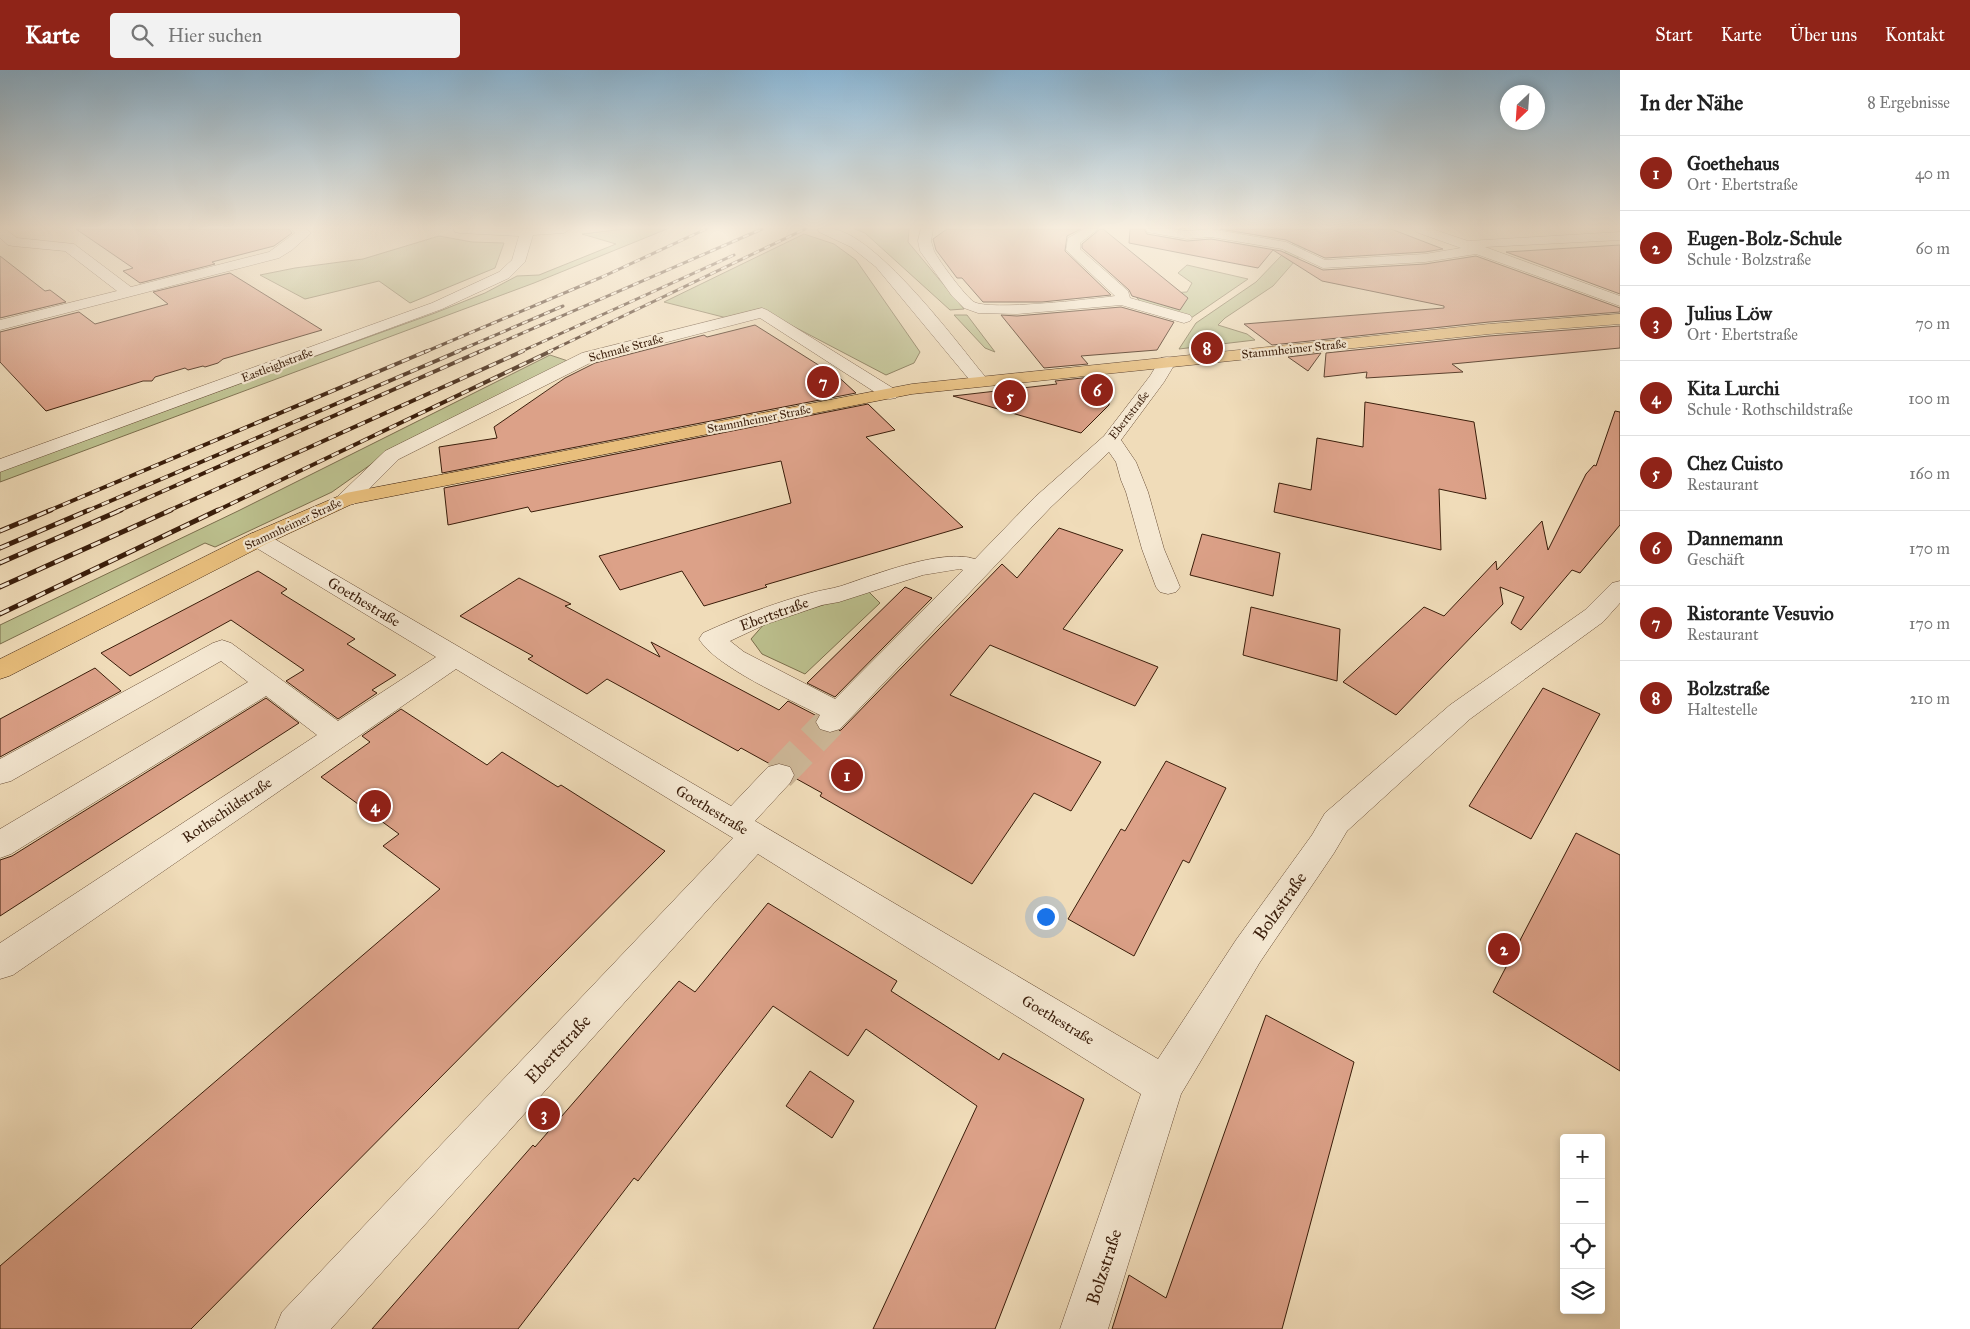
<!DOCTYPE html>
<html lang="de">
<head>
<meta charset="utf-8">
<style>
  :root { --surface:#fff; --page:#f2f2f2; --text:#222; --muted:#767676; --line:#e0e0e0; --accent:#8f2418 }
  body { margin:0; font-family:"IM FELL Great Primer",serif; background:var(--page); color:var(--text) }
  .controls { position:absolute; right:15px; bottom:15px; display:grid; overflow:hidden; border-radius:5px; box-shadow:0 2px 8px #0003 }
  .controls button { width:45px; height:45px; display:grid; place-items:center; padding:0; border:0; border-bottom:1px solid var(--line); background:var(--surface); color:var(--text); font:25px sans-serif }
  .compass { position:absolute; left:1500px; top:15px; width:45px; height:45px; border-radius:50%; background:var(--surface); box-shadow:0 2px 8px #0003; rotate:205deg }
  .you { position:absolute; left:1045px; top:846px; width:18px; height:18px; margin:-12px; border:4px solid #fff; border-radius:50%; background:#1a73e8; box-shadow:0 0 0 8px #1a73e833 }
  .badge { display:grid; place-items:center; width:32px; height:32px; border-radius:50%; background:var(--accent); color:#fff; font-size:16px; font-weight:700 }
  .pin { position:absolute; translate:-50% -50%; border:2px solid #fff; box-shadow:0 1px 5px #0006 }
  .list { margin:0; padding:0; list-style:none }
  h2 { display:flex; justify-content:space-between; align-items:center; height:65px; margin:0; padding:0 20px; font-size:21px }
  h2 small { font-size:16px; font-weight:400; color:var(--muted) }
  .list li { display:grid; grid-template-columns:32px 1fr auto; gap:15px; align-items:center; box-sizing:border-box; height:75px; padding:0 20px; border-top:1px solid var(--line) }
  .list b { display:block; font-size:19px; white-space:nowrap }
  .list p { margin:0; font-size:16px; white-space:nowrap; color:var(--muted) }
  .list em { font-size:16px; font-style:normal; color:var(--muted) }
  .icon { flex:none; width:28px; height:28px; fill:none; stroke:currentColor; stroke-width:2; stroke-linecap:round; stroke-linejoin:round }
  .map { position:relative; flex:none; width:1620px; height:1259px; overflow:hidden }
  header { display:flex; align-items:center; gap:30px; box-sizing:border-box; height:70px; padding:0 25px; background:var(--accent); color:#fff }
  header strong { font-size:24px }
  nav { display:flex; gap:28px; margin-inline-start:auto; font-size:18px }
  .search { width:350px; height:45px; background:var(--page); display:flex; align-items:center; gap:12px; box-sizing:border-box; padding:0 18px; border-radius:5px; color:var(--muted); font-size:19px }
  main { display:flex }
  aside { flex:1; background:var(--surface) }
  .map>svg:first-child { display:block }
  .green { fill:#bcc08e; stroke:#7b6e4c }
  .building { fill:#dca188; stroke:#3a1d0a }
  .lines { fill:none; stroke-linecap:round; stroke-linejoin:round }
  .minor-tunnel { stroke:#ccb696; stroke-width:32; stroke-dasharray:32 16; stroke-linecap:butt }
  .minor-casing { stroke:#684d36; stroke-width:1 }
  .major-casing { stroke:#3a1d0a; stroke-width:1 }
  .minor { fill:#f5e8d2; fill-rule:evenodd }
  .major { fill:#e8be7c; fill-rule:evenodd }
  .rail-far2-casing { stroke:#3a1d0a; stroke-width:3 }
  .rail-far1-casing { stroke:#3a1d0a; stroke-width:4 }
  .rail-casing { stroke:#3a1d0a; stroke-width:5 }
  .rail-far2 { stroke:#f5e8d2; stroke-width:2; stroke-dasharray:6; stroke-linecap:butt }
  .rail-far1 { stroke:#f5e8d2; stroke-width:2.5; stroke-dasharray:8; stroke-linecap:butt }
  .rail { stroke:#f5e8d2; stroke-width:3; stroke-dasharray:10; stroke-linecap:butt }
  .labels { text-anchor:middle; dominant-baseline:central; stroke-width:4.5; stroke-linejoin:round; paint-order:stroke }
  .far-street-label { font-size:12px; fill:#3a1d0a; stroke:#f5e8d2 }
  .street-label { font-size:15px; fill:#3a1d0a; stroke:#f5e8d2 }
  .near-street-label { font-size:18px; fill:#3a1d0a; stroke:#f5e8d2 }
</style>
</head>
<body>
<header>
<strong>Karte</strong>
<div class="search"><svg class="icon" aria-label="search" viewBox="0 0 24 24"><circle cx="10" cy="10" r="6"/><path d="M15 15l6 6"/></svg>Hier suchen</div>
<nav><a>Start</a><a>Karte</a><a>Über uns</a><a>Kontakt</a></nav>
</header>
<main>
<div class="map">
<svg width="1620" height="1259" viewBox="0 0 1620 1259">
  <rect width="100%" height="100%" fill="#f0dcb9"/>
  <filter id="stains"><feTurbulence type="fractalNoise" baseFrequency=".004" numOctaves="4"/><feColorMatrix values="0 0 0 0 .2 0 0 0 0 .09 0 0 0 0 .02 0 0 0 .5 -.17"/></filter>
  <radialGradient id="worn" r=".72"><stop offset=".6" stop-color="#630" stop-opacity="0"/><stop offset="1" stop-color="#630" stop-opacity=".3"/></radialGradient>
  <!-- green -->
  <g class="green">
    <polygon points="624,159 667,159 534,213 0,412 0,400 435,243 485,223 517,206 539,205 616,174 582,164"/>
    <polygon points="855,159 909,159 908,172 964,239 950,240 865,163"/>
    <polygon points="1307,159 1323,159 1273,216 1225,248 1218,255 1247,264 1255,270 1179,279 1196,253 1256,212"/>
    <polygon points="804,164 834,174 856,190 920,282 914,293 886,305 766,242 727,248 664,232"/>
    <polygon points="439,166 472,172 504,173 495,198 410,233 379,211 305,229 260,205 295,198 363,189"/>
    <polygon points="1187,195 1248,209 1191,248 1145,236 1134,225 1187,222 1192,213 1178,203"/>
    <polygon points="954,245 967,245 995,282 985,278"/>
    <polygon points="550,285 571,292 387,383 332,422 215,477 205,473 0,574 0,555 238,441"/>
    <polygon points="868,521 880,533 805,604 762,584 751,569 765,553"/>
  </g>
  <!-- building -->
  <g class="building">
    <polygon points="76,159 289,159 292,163 274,176 212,192 215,194 140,213 123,201 133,198"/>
    <polygon points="947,159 1081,159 1067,166 1065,181 1111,225 1042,232 983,232 962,208 957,208 936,180 933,169"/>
    <polygon points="1100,159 1103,159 1188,228 1180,240 1132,226 1129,220 1082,178 1082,174"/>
    <polygon points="1130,159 1144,159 1147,164 1187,171 1211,169 1281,181 1323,200 1425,194 1476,186 1620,238 1620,242 1489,252 1272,275 1244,254 1444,238 1444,236 1322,211 1273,180 1258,198 1129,173"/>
    <polygon points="1220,159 1391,159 1443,179 1425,182 1325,188 1286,170"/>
    <polygon points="1620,175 1620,224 1506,182"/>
    <polygon points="0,186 45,221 50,220 66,232 0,248"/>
    <polygon points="230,203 322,260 223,289 218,293 205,297 203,296 188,300 185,298 155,307 152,311 143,311 46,341 0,292 0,262 79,242 95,254 168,234 153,222"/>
    <polygon points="1121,237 1174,252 1157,280 1081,286 1088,294 1044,298 1001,245 1017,246"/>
    <polygon points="755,255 828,301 832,301 856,323 442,403 439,377 497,368 494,357 565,308 595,293 704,265 707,267"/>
    <polygon points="1620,256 1620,278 1452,294 1463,302 1366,308 1367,302 1324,307 1326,283 1489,266"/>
    <polygon points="1321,283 1308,301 1288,287"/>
    <polygon points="1100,306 1110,317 1109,335 1081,363 953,326 1057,314 1055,311"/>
    <polygon points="1365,332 1474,352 1486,429 1439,419 1441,480 1274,442 1279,413 1311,420 1317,368 1363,377"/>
    <polygon points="868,334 895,360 866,367 963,457 765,515 767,517 704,536 682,501 620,520 599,486 791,433 781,391 531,442 528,437 448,455 444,418"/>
    <polygon points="1615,341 1620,342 1620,455 1580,503 1572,500 1521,560 1511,553 1524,527 1500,517 1503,534 1396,645 1343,612 1424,537 1444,546 1496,491 1497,500 1542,451 1548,480 1586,404 1594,395 1596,396"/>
    <polygon points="1059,458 1123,480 1063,559 1158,597 1135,636 990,575 950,625 1101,692 1071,741 1034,723 972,814 820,726 822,723 795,708 796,704 790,695 779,692 770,694 741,678 738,681 607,609 587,624 528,589 533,586 460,546 519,508 571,534 565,536 660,587 651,572 779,640 788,631 817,646 814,653 818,660 831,664 841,660 1002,494 1017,508"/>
    <polygon points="1202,464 1280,483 1273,526 1190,505"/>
    <polygon points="258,501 287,519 281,523 355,569 347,574 396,605 372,620 377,623 338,649 286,611 304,600 231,550 130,606 101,583"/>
    <polygon points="905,517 932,528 835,627 807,613"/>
    <polygon points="1251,537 1340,559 1337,611 1243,585"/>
    <polygon points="95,598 121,621 0,687 0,649"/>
    <polygon points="1543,618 1600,644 1531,769 1469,736"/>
    <polygon points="266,628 299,653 0,846 0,790 12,786"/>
    <polygon points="401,639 487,695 502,682 558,717 561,715 665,781 191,1259 0,1259 0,1196 440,819 383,776 399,764 321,707 370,672 362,666"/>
    <polygon points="1166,691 1226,718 1189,793 1183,790 1134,886 1068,849 1121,759 1125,761"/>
    <polygon points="1576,763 1620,785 1620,1001 1493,922"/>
    <polygon points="768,833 897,911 891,921 999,990 1003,983 1084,1029 995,1259 873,1259 977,1036 866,959 848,986 773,936 638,1111 634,1108 518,1259 372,1259 533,1075 535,1077 679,911 695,922"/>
    <polygon points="1266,945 1354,992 1282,1259 1112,1259 1129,1205 1166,1228"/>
    <polygon points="810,1001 854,1031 832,1068 786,1036"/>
  </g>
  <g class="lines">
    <!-- minor-tunnel -->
    <polyline class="minor-tunnel" points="779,705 830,652"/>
    <!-- minor casing -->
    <g class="minor-casing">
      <g id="minor">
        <polygon points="0,159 5,159 17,168 74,174 131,217 269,182 295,163 291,159 306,159 311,163 292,180 279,188 0,260 0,250 117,221 65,181 13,176 8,175 0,168"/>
        <polygon points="454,159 570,159 564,163 533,165 525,192 509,208 442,239 0,402 0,389 432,233 499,202 512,190 519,166 460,163 455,162"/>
        <path d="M 818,159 C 823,159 828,158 833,159 C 875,165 951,264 978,298 L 988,310 L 985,314 L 979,315 L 973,314 L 876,197 L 851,177 L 819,162 Z"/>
        <path d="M 921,159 L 933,159 L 931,171 L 934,181 C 939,191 965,226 974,232 C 990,241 1092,229 1115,226 L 1066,180 L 1068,168 L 1084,159 L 1098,159 L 1080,173 L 1080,179 L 1128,221 L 1130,228 L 1190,245 L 1192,248 L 1190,251 L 1184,253 L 1121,235 L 1017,244 L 978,243 L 964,238 L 952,226 L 920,181 L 918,171 Z"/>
        <polygon points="1146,159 1173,159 1187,161 1211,159 1286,172 1325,190 1425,184 1461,178 1416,162 1415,159 1432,159 1468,171 1620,162 1620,170 1485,177 1620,226 1620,236 1476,184 1425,192 1323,198 1282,179 1211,167 1187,169 1147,162"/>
        <polygon points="762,238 767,240 896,320 899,324 896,328 890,329 884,328 760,248 594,291 399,389 354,434 346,435 338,434 335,429 385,381 582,283"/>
        <path d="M 1167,287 L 1173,288 L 1176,292 L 1164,312 L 1121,370 L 1136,392 L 1148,422 L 1164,479 L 1180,517 L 1176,522 L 1168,524 L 1160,522 L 1156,517 L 1142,479 L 1126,422 L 1121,410 L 1116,392 L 1109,382 L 1051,437 L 840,659 L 830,662 L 820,659 L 816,652 L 820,645 C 789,629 716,597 699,569 L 703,563 C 738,547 774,533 811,523 C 821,520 831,519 841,516 C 874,505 942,478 975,489 L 1035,427 L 1104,366 L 1150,306 L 1161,288 ZM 960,499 L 963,500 L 835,629 L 744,582 L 730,571 L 764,555 L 822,535 L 839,532 L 923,505 Z"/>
        <polygon points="258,462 266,464 731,736 768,697 779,694 790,697 794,705 790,713 755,751 1158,989 1236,870 1312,765 1325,743 1450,635 1585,540 1612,513 1620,511 1620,533 1603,552 1470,649 1347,761 1334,783 1260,892 1181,1024 1108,1259 1060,1259 1141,1024 758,784 331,1259 275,1259 282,1242 733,768 456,599 13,905 0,909 0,873 317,665 266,626 11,784 0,788 0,759 248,612 221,591 11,711 0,714 0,689 213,573 222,570 231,573 338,651 436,587 250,474 247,469 250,464"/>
      </g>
    </g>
    <!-- major casing -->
    <g class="major-casing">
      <polygon id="major" points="1620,244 1620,254 1489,264 912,324 352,434 266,474 9,606 0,609 0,589 250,464 346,423 912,314 1489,254"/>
    </g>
    <!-- minor -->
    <use href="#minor" class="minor"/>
    <!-- major -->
    <use href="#major" class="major"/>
    <!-- rail-far2 casing -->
    <g class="rail-far2-casing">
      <g id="rail-far2">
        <polyline points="425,282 602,207 706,159"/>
        <polyline points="456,282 563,236"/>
        <polyline points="479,282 762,159"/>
        <polyline points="520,282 734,185"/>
        <polyline points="548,282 805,159"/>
      </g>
    </g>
    <!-- rail-far1 casing -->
    <g class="rail-far1-casing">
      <g id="rail-far1">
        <polyline points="48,441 427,281"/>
        <polyline points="87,441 459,281"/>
        <polyline points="118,441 481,281"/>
        <polyline points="168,441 523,281"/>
        <polyline points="216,441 551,281"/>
      </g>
    </g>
    <!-- rail casing -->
    <g class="rail-casing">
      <g id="rail">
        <polyline points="0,461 51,440"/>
        <polyline points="0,478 89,440"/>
        <polyline points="0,493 121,440"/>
        <polyline points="0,517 171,440"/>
        <polyline points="0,544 218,440"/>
      </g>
    </g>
    <!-- rail-far2 -->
    <use href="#rail-far2" class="rail-far2"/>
    <!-- rail-far1 -->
    <use href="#rail-far1" class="rail-far1"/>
    <!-- rail -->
    <use href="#rail" class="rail"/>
  </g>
  <!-- sky -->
  <linearGradient id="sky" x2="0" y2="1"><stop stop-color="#8ab6d5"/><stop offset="0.47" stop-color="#f8efe0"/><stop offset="1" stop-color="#f8efe0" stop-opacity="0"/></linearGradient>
  <rect width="1620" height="335" fill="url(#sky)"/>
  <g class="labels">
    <!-- far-street labels -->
    <g class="far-street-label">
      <text transform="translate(626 278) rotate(-15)">Schmale Straße</text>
      <text transform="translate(1294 279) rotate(-6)">Stammheimer Straße</text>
      <text transform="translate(277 295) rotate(-21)">Eastleighstraße</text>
      <text transform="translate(1129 345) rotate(-52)">Ebertstraße</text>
      <text transform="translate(759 349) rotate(-11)">Stammheimer Straße</text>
      <text transform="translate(293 454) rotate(-25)">Stammheimer Straße</text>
    </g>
    <!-- street labels -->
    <g class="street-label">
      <text transform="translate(364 532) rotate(31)">Goethestraße</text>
      <text transform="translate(774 544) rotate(-20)">Ebertstraße</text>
      <text transform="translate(227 740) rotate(-34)">Rothschildstraße</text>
      <text transform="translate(712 740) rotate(31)">Goethestraße</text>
      <text transform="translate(1058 950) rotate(31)">Goethestraße</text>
    </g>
    <!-- near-street labels -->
    <g class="near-street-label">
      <text transform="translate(1280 836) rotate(-55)">Bolzstraße</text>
      <text transform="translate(558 979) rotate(-47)">Ebertstraße</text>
      <text transform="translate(1104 1197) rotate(-72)">Bolzstraße</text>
    </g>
  </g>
  <rect width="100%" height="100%" filter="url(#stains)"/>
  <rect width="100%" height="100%" fill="url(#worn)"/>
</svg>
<div class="controls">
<button>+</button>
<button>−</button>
<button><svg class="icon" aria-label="locate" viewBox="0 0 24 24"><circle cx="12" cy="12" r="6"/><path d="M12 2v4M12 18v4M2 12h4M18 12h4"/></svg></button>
<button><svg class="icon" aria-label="layers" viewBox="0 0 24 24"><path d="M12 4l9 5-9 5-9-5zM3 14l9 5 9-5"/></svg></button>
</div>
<svg class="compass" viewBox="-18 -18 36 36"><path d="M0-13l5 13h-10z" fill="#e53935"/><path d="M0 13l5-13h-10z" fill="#767676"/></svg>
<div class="you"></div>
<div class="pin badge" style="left:847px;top:705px">1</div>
<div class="pin badge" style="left:1504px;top:879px">2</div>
<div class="pin badge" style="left:544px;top:1044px">3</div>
<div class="pin badge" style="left:375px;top:736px">4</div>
<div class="pin badge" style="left:1010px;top:326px">5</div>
<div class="pin badge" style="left:1097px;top:320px">6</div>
<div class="pin badge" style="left:823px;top:312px">7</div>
<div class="pin badge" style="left:1207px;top:278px">8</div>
</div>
<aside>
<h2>In der Nähe<small>8 Ergebnisse</small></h2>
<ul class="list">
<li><span class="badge">1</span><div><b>Goethehaus</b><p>Ort · Ebertstraße</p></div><em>40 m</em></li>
<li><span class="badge">2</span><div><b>Eugen-Bolz-Schule</b><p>Schule · Bolzstraße</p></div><em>60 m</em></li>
<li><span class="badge">3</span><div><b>Julius Löw</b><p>Ort · Ebertstraße</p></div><em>70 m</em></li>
<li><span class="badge">4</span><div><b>Kita Lurchi</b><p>Schule · Rothschildstraße</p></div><em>100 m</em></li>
<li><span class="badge">5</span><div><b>Chez Cuisto</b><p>Restaurant</p></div><em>160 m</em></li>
<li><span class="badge">6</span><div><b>Dannemann</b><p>Geschäft</p></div><em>170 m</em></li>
<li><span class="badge">7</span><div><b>Ristorante Vesuvio</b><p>Restaurant</p></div><em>170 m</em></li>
<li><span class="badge">8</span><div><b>Bolzstraße</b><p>Haltestelle</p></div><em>210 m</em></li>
</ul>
</aside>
</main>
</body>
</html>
